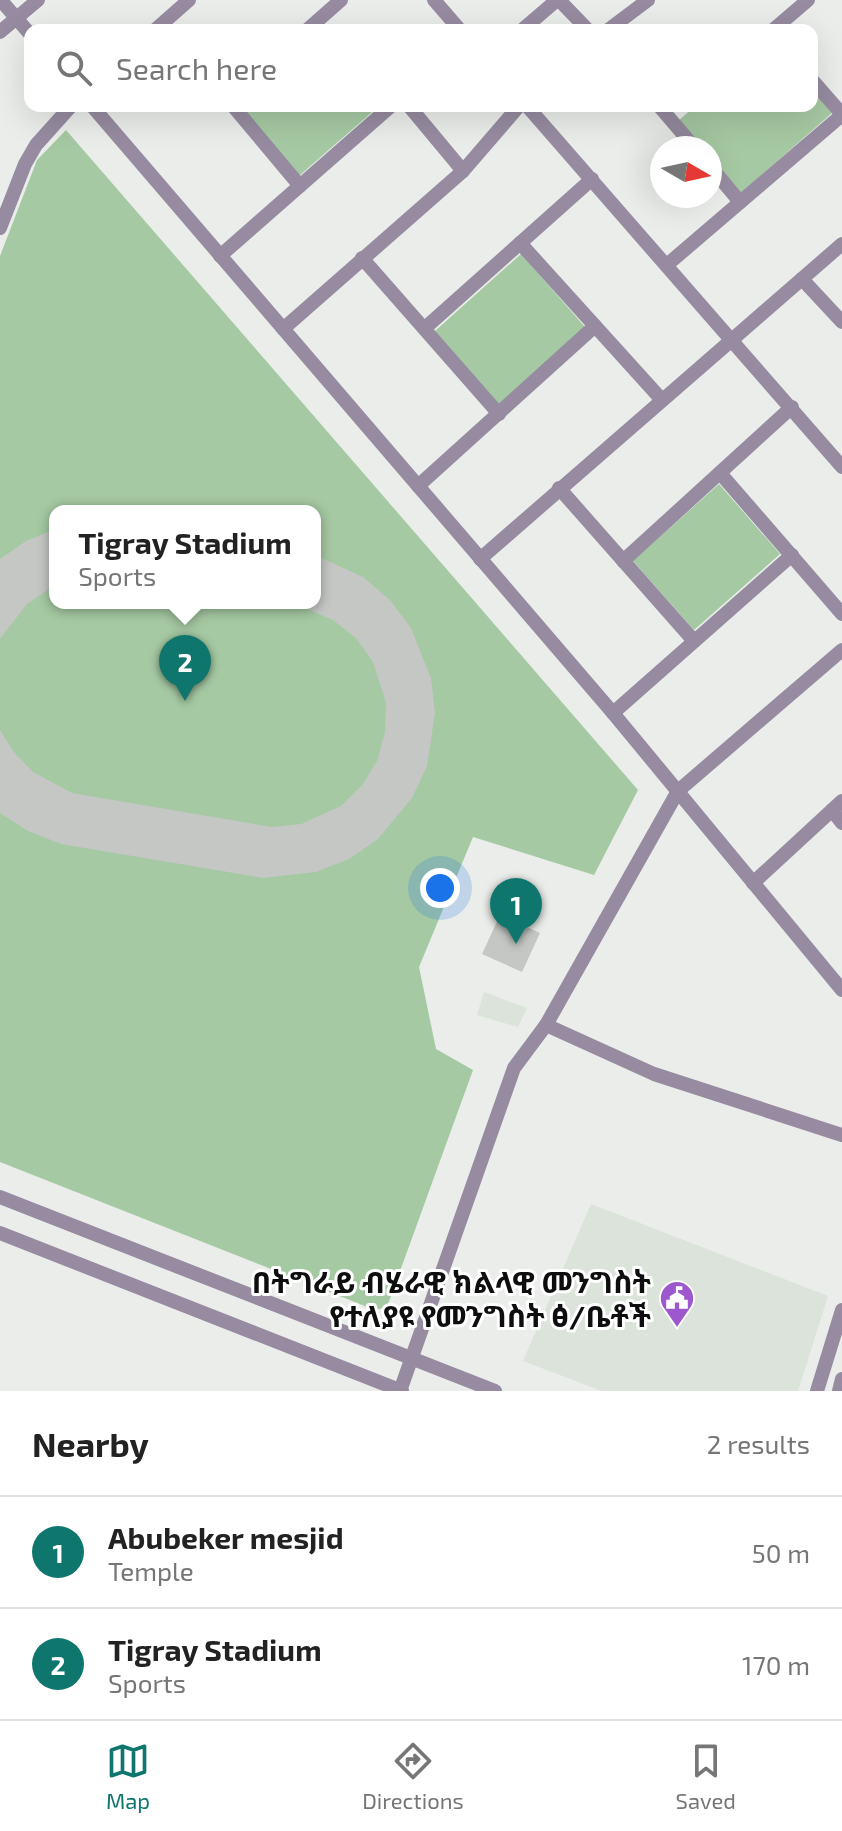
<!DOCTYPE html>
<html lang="en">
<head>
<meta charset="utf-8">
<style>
  :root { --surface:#fff; --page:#f6f6f6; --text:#222; --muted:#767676; --line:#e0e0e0; --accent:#0f766e }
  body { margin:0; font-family:"Exo 2","Noto Sans Ethiopic",sans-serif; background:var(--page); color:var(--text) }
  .compass { position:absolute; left:650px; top:136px; width:72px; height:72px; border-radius:50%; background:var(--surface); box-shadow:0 8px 32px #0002; rotate:99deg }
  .you { position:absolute; left:440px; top:888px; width:28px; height:28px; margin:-20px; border:6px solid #fff; border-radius:50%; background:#1a73e8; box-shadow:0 0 0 12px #1a73e833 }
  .badge { display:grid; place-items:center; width:52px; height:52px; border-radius:50%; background:var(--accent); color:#fff; font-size:26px; font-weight:700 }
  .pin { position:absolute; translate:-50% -66px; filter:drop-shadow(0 2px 4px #0008) }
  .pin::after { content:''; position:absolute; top:42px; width:28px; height:24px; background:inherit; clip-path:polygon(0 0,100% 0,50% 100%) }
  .popup { position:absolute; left:49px; top:505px; width:272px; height:104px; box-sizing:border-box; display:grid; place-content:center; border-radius:16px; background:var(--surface); filter:drop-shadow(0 2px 6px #0005); font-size:26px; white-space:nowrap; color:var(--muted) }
  .popup b { font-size:30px; color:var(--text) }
  .popup::after { content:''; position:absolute; left:50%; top:100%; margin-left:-16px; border:16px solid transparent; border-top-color:var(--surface) }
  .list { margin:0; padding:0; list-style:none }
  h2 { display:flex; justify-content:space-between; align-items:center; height:104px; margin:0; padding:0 32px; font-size:34px }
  h2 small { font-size:26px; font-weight:400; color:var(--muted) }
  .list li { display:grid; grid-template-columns:52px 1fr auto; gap:24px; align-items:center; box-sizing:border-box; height:112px; padding:0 32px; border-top:2px solid var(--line) }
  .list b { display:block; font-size:30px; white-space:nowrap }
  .list p { margin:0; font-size:26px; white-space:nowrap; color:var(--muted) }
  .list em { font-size:26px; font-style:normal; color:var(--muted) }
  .icon { flex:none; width:44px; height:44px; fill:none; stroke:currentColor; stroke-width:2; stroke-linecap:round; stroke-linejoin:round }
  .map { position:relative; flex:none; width:842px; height:1391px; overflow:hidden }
  .search { position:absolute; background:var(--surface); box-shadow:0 8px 32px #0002; left:24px; right:24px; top:24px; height:88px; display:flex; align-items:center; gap:20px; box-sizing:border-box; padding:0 28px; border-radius:16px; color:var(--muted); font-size:30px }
  .sheet { height:328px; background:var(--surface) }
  nav { display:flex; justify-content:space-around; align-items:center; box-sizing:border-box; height:112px; border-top:2px solid var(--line); background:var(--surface); font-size:22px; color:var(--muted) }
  nav a { display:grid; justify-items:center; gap:4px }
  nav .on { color:var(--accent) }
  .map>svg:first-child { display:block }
  .built { fill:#dbe3da }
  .green { fill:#a5c9a3; fill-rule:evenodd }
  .building { fill:#c4c7c3 }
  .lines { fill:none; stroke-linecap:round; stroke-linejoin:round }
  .minor { stroke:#968ba0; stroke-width:14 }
  .labels { text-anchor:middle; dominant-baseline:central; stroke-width:6; stroke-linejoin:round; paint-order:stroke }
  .poi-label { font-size:30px; font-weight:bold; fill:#0d0e0d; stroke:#fff; text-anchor:end }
</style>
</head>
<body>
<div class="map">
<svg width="842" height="1391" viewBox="0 0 842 1391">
  <rect width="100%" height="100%" fill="#eaedea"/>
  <!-- built -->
  <g class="built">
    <polygon points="484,992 527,1008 518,1027 477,1015"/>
    <polygon points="591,1204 828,1296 798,1391 602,1391 523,1361"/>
  </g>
  <!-- green -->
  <g class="green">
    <polygon points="812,90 832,113 741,193 710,157 710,148 702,148 678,121 695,106 812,106"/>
    <polygon points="238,106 379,106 299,176"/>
    <path d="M 66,130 L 638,790 L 594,875 L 473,837 L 419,967 L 436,1049 L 473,1070 L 387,1307 L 375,1310 L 0,1162 L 0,256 L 37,160 ZM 55,511 L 315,511 L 315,603 L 55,603 Z"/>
    <polygon points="521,254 585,327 499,404 435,331"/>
    <polygon points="719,484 780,554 694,630 633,561"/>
  </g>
  <!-- building -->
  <g class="building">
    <polygon points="55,529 55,585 27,604 0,639 0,559 26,541"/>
    <polygon points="315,555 363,577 390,600 411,628 431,678 435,713 427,766 412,798 378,839 349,859 316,872 263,878 61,844 28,831 0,813 0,730 13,751 33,772 72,793 272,827 301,824 341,806 362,785 377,761 385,732 386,703 373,662 356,638 333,620 296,604 315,603"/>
    <polygon points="500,915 540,933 522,972 482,954"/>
  </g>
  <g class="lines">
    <!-- minor -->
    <g class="minor">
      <polyline points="434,0 460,30"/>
      <polyline points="559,0 588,30"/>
      <polyline points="5,5 30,34"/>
      <polyline points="155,30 189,0"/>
      <polyline points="307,30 341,0"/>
      <polyline points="522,30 557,0"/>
      <polyline points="608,30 648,0"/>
      <polyline points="773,30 808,0"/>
      <polyline points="0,32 38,0"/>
      <polyline points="812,80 842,114"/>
      <polyline points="92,106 613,713 842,990"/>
      <polyline points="233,106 300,186"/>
      <polyline points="409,106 463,171"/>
      <polyline points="527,106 842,467"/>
      <polyline points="659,106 695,148"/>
      <polyline points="710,166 740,202"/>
      <polyline points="0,228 25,164 36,145 71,106"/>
      <polyline points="520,243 662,400"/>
      <polyline points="220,256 391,106"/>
      <polyline points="362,258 499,414"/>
      <polyline points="668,264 842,115"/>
      <polyline points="802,279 842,322"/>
      <polyline points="425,328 592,179"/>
      <polyline points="283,329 463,171 519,106"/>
      <polyline points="720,473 842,614"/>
      <polyline points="418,486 595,326"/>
      <polyline points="559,488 694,641"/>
      <polyline points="480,559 842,244"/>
      <polyline points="623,561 792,407"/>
      <polyline points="613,713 792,555"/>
      <polyline points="832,810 842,823"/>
      <polyline points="753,883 842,801"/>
      <polyline points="546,1025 654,1074 842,1135"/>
      <polyline points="0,1197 495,1391"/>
      <polyline points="0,1233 402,1391"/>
      <polyline points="400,1391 514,1068 546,1025 678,791 842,650"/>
      <polyline points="817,1391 842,1310"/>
      <polyline points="839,1391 842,1379"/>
    </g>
  </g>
  <!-- icons -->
  <defs>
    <g id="civic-pin" transform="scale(1.8)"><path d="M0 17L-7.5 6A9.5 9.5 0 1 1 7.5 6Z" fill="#9d58cd" stroke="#fff"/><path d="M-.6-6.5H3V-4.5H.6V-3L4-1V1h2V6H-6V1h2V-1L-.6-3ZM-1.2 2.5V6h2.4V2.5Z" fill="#fff"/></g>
  </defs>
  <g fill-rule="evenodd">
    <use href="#civic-pin" x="677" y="1298"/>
  </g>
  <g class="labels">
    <!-- poi labels -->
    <g class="poi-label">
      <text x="651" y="1281">በትግራይ ብሄራዊ ክልላዊ መንግስት<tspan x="651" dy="34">የተለያዩ የመንግስት ፅ/ቤቶች</tspan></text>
    </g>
  </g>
</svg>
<svg class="compass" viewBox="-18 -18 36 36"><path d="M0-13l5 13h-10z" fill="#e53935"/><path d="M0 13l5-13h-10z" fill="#767676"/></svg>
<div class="you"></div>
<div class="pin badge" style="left:516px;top:944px">1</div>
<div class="pin badge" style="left:185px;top:701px">2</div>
<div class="popup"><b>Tigray Stadium</b>Sports</div>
<div class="search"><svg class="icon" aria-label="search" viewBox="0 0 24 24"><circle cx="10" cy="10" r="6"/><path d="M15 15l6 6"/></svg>Search here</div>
</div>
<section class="sheet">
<h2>Nearby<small>2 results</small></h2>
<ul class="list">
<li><span class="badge">1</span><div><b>Abubeker mesjid</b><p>Temple</p></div><em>50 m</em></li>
<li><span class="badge">2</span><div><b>Tigray Stadium</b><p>Sports</p></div><em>170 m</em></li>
</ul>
</section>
<nav>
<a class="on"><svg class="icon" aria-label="map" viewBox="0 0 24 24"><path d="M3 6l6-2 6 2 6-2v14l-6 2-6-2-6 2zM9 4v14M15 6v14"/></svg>Map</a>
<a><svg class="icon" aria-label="directions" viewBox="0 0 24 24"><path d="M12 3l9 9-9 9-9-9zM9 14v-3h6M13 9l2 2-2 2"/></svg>Directions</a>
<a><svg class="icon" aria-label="saved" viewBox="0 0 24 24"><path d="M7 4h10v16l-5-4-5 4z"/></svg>Saved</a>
</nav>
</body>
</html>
